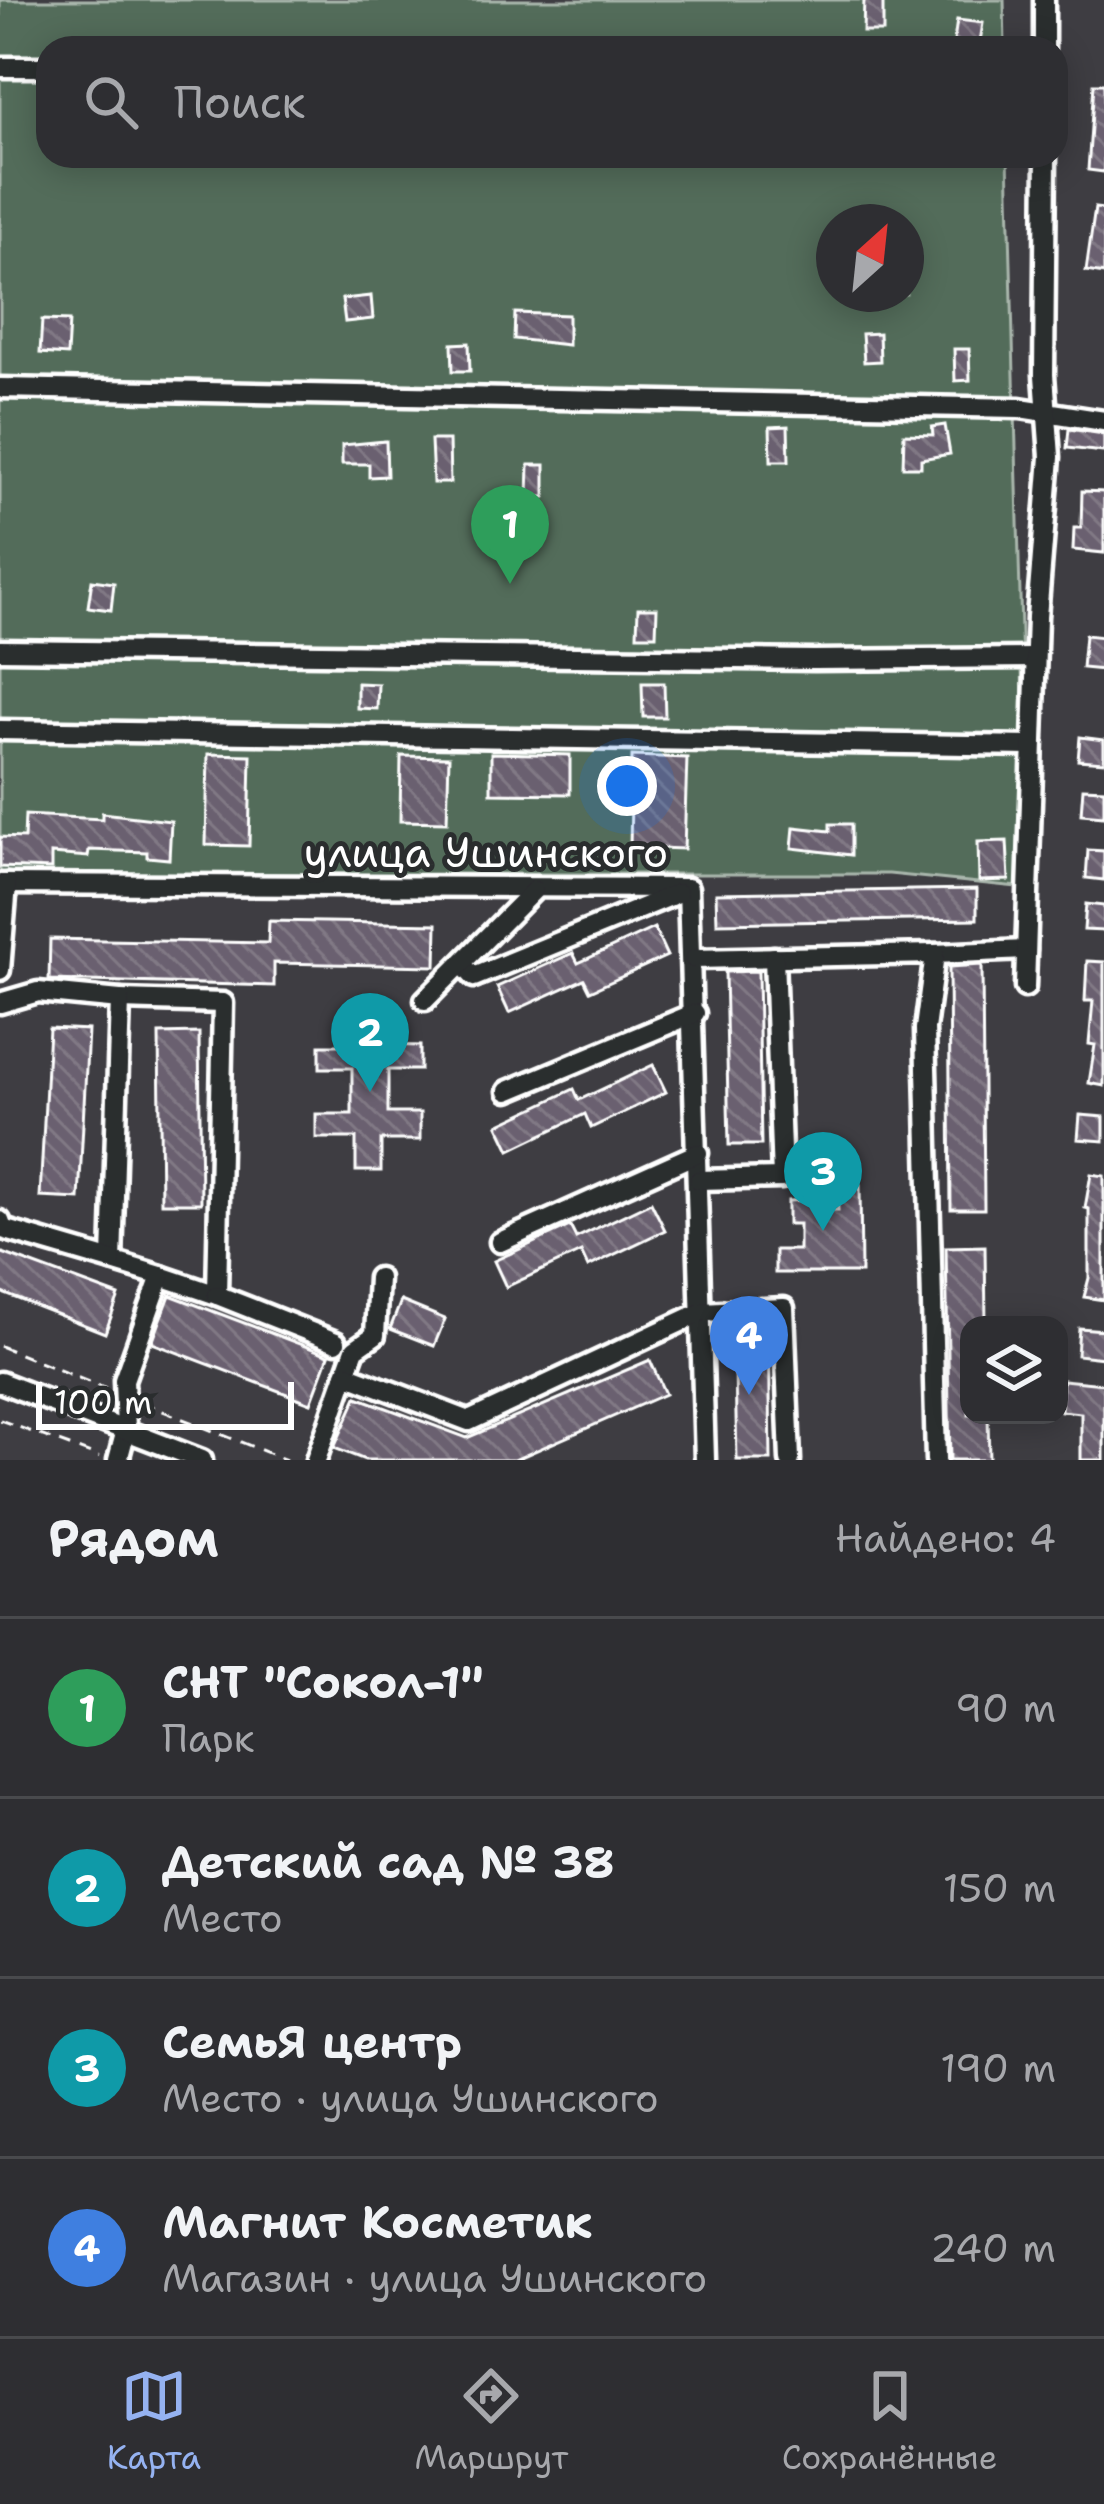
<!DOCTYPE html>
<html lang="ru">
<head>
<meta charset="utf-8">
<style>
  :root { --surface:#2e2e32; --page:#3a3a3e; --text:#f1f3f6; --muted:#a7a8ac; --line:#494a4d; --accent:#95b2f1 }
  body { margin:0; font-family:"Shantell Sans",sans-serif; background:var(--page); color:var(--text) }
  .controls { position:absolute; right:36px; bottom:36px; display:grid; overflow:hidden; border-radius:24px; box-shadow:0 6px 30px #0003 }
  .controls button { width:108px; height:108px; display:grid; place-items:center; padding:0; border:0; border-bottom:3px solid var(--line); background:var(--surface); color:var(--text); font:60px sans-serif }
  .compass { position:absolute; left:816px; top:204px; width:108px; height:108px; border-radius:50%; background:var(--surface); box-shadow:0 6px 30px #0003; rotate:27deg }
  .scale { position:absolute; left:36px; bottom:30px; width:258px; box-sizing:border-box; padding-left:12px; border:6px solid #fff; border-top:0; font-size:33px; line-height:42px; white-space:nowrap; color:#fff; -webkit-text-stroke:9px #2a2d2e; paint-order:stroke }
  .you { position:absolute; left:627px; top:786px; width:42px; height:42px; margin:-30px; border:9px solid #fff; border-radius:50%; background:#1a73e8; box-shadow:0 0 0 18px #1a73e833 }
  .badge { display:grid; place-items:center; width:78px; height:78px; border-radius:50%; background:var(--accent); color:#fff; font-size:39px; font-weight:700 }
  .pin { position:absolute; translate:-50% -99px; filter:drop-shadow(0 3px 6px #0008) }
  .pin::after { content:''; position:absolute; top:63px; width:42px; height:36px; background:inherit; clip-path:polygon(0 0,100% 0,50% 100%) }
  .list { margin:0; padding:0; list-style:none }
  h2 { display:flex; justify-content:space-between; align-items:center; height:156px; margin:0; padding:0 48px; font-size:51px }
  h2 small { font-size:39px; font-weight:400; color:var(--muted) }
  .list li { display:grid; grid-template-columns:78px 1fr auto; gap:36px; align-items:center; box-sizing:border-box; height:180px; padding:0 48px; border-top:3px solid var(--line) }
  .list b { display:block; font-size:45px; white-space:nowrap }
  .list p { margin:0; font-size:39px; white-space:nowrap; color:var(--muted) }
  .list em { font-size:39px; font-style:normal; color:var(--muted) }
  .icon { flex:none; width:66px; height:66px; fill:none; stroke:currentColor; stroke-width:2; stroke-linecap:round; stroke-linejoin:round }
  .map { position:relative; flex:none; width:1104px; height:1460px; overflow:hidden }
  .search { position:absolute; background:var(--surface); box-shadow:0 6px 30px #0003; left:36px; right:36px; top:36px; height:132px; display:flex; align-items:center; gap:30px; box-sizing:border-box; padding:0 42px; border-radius:36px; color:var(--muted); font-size:45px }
  .sheet { height:876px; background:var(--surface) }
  nav { display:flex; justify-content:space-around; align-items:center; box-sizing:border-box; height:168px; border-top:3px solid var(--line); background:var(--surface); font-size:33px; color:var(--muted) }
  nav a { display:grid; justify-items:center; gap:6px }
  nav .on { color:var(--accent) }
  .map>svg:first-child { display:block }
  .garden { fill:#536c5a; stroke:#a9b6ac; stroke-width:3; fill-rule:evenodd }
  .building { fill:url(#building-back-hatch); stroke:#fff; stroke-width:3 }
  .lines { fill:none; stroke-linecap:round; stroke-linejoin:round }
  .minor-casing { stroke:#fff; stroke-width:27 }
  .path { stroke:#fff; stroke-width:3; stroke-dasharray:12 9; stroke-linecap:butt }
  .minor { stroke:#2a2d2e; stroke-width:18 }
  .labels { text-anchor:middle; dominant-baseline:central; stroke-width:10; stroke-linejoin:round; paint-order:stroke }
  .street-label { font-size:42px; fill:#fff; stroke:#2a2d2e }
</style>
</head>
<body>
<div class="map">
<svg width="1104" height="1460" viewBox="0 0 1104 1460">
  <defs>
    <pattern id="building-back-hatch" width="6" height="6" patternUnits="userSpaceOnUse" patternTransform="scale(3)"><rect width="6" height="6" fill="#6b6170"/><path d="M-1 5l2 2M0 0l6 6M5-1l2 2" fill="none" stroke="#817985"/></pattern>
  </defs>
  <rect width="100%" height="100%" fill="#3e3d42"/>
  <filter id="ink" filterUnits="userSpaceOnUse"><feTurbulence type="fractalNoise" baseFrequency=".00833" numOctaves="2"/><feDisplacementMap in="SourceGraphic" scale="24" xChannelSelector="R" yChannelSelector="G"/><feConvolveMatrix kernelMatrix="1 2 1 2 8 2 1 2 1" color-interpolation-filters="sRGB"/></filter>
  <g filter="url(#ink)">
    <!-- garden -->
    <path class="garden" d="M 0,0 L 1004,0 L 1005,48 L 48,48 L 48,156 L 1008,156 L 1028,888 L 889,874 L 0,874 ZM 834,222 L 906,222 L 906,294 L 834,294 Z"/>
    <!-- building -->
    <g class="building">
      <polygon points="864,0 883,1 883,32 863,32"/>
      <polygon points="957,20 983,23 979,48 953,48"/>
      <polygon points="1094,84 1104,84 1104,172 1088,170"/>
      <polygon points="1095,208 1104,209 1104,274 1086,271"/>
      <polygon points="371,296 373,319 345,322 342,299"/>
      <polygon points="515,313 568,315 568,345 514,339"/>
      <polygon points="42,320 69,321 67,355 40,353"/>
      <polygon points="879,333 880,361 864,362 862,334"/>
      <polygon points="469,343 470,371 453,371 452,344"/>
      <polygon points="954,349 969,349 970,380 955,381"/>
      <polygon points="945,425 950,454 921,459 921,467 903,467 904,434 933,435 932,427"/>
      <polygon points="788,426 789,461 771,461 770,427"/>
      <polygon points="1069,429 1104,434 1104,452 1067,448"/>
      <polygon points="431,440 449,440 450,483 433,483"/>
      <polygon points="386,441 387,476 369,477 369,464 342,464 342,445"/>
      <polygon points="529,465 545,465 545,497 528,497"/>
      <polygon points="1082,491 1104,492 1104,553 1073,550 1074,528 1081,528"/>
      <polygon points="92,580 114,583 111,610 88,607"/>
      <polygon points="638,608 657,608 656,635 637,635"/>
      <polygon points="1085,635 1104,637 1104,670 1082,668"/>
      <polygon points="357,683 378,684 377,709 357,708"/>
      <polygon points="642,683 664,683 665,717 643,717"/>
      <polygon points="1080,737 1104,740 1104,762 1078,760"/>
      <polygon points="491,753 570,755 570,794 491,793"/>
      <polygon points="208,754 251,755 249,846 206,845"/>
      <polygon points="401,756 449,757 447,822 400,821"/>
      <polygon points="632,756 687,758 684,849 630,847"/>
      <polygon points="1083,788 1104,789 1104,816 1081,814"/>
      <polygon points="102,813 171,821 169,859 147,857 147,852 89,850 88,857 51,854 51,869 0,867 0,837 24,838 25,815 102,819"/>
      <polygon points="830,824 851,824 851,855 792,848 794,827 830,831"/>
      <polygon points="1007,841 1009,880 979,881 978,842"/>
      <polygon points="1088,850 1104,851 1104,880 1086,878"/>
      <polygon points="977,889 977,919 717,923 716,893"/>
      <polygon points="1086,904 1104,906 1104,931 1084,930"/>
      <polygon points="269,921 437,924 436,966 274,963 274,986 49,980 50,939 268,943"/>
      <polygon points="654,928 667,956 590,991 584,979 509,1013 497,987 573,953 578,963"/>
      <polygon points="1087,961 1104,962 1104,1086 1089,1083 1095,1045 1089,1044 1093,1001 1085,1001"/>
      <polygon points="982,965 984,1209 951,1209 949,967"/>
      <polygon points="758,971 761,1145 729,1145 725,972"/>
      <polygon points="358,1013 382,1014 382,1045 420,1046 420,1070 388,1070 388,1113 420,1113 420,1140 381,1140 381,1171 356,1171 356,1138 316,1138 316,1114 352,1114 352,1068 320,1068 320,1045 357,1045"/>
      <polygon points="49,1028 88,1030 79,1199 40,1197"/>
      <polygon points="199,1033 201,1203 161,1203 159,1034"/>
      <polygon points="653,1065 666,1092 591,1128 585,1114 510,1150 498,1125 574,1089 579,1100"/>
      <polygon points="1080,1115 1104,1117 1104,1141 1078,1139"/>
      <polygon points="1091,1174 1104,1176 1104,1300 1084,1297 1089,1278 1089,1209 1085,1208"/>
      <polygon points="837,1185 860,1185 861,1273 775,1273 775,1250 799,1250 799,1224 788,1224 788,1201 811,1200 811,1210 838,1210"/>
      <polygon points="651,1202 665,1230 588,1267 581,1252 506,1287 494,1261 570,1226 576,1238"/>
      <polygon points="985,1246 986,1325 969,1325 969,1415 988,1415 989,1460 950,1460 946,1247"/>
      <polygon points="0,1252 119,1296 105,1333 0,1292"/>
      <polygon points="170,1295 329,1355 311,1403 152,1343"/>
      <polygon points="401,1301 445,1319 434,1346 390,1329"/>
      <polygon points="734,1327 769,1327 771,1460 737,1460"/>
      <polygon points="1079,1328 1104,1330 1104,1358 1077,1355"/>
      <polygon points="650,1360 665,1394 514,1460 365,1460 334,1448 357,1397 467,1438"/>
      <polygon points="1063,1380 1104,1384 1104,1460 1081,1460 1081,1413 1061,1411"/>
    </g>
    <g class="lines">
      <!-- minor casing -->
      <g class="minor-casing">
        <g id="minor">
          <polyline points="1044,48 1044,0"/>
          <polyline points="0,67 48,67"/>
          <polyline points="0,388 1020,408 1104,421"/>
          <polyline points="0,650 814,660 1035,658"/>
          <polyline points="0,730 1032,746"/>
          <polyline points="0,884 688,888 705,1460"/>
          <polyline points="935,954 1026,950"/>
          <polyline points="694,959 935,954 925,1029 936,1460"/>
          <polyline points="462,964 474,977 678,893"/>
          <polyline points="0,970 7,884"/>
          <polyline points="1025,987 1037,617 1050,457 1044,375 1046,156"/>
          <polyline points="120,1000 223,1003 217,1295 161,1276"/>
          <polyline points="425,1000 534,890"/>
          <polyline points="0,1003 38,992 120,1000 112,1261 161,1276 124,1380 126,1430 118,1460"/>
          <polyline points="508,1091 695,1013"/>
          <polyline points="699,1180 782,1178 774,957"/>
          <polyline points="0,1221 3,1229 112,1261"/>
          <polyline points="500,1242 698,1153"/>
          <polyline points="217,1295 336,1342"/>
          <polyline points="346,1374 355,1349 375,1335 378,1278"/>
          <polyline points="0,1382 202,1460"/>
          <polyline points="316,1460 346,1374 469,1421 702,1312 784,1308 790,1460"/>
        </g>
      </g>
      <!-- path -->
      <g class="path">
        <polyline points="0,1346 106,1389"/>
        <polyline points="143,1403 286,1460"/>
        <polyline points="0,1420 99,1457"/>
      </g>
      <!-- minor -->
      <use href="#minor" class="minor"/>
    </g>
  </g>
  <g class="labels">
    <!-- street labels -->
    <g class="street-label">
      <text x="486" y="852">улица Ушинского</text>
    </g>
  </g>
</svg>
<div class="controls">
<button><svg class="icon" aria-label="layers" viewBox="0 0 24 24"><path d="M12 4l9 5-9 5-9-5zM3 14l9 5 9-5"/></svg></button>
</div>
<svg class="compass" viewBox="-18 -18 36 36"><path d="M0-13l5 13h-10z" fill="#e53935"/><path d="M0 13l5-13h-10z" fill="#a7a8ac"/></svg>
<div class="scale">100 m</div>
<div class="you"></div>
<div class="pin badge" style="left:510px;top:584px;background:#2e9e5b">1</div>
<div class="pin badge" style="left:370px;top:1092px;background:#0f9aa8">2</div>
<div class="pin badge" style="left:823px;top:1231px;background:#0f9aa8">3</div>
<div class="pin badge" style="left:749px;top:1395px;background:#3f7fe0">4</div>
<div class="search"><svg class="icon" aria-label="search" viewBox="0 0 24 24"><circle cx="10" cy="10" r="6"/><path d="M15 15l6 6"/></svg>Поиск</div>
</div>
<section class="sheet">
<h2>Рядом<small>Найдено: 4</small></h2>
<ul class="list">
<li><span class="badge" style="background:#2e9e5b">1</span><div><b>СНТ &quot;Сокол-1&quot;</b><p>Парк</p></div><em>90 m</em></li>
<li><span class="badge" style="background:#0f9aa8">2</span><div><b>Детский сад № 38</b><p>Место</p></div><em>150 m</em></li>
<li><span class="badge" style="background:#0f9aa8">3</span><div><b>СемьЯ центр</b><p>Место · улица Ушинского</p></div><em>190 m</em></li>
<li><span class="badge" style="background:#3f7fe0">4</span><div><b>Магнит Косметик</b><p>Магазин · улица Ушинского</p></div><em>240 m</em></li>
</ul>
</section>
<nav>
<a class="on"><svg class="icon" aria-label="map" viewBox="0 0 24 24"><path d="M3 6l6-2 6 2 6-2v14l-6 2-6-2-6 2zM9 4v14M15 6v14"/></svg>Карта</a>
<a><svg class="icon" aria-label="directions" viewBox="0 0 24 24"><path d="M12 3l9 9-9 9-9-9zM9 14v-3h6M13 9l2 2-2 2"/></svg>Маршрут</a>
<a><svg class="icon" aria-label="saved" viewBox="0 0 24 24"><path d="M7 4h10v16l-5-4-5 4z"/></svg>Сохранённые</a>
</nav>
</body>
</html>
